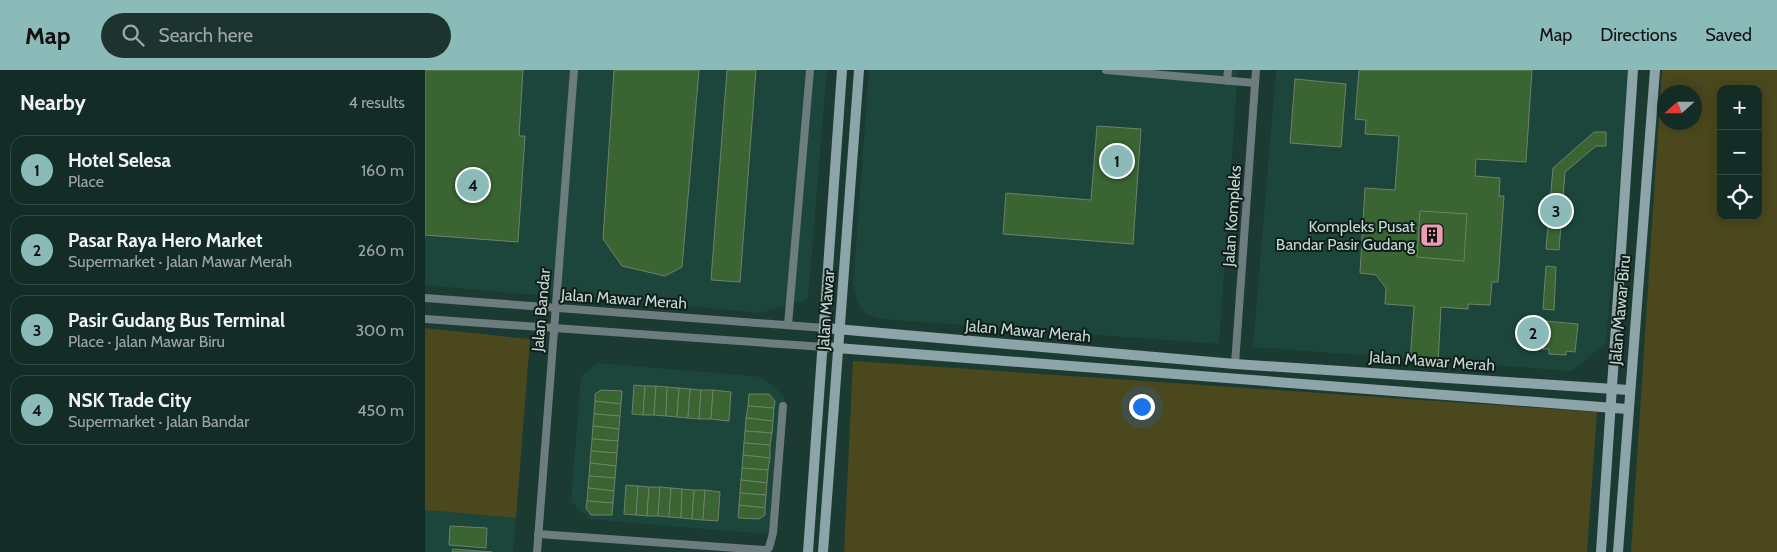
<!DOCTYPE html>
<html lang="en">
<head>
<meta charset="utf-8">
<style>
  :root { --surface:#142c26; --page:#1d342e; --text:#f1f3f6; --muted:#9da7a7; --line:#334843; --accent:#8bbbb9 }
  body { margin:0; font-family:Cabin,sans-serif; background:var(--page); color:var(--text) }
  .controls { position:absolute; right:15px; top:15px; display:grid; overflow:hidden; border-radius:10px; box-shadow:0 2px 12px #0003 }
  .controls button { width:45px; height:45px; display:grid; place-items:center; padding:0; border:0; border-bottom:1px solid var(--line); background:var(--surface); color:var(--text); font:25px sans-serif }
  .compass { position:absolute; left:1232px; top:15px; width:45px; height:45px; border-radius:50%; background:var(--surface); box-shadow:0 2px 12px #0003; rotate:249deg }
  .you { position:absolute; left:716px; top:336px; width:18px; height:18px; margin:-12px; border:4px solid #fff; border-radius:50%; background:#1a73e8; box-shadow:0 0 0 8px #1a73e833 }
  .badge { display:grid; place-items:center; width:32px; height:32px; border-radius:50%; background:var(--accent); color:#111; font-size:16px; font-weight:700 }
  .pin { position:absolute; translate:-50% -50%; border:2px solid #fff; box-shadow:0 1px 5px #0006 }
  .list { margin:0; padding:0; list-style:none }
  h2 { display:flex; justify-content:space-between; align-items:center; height:65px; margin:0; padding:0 20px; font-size:21px }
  h2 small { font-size:16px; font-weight:400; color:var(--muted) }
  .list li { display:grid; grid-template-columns:32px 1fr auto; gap:15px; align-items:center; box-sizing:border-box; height:70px; margin:0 10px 10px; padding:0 10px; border:1px solid var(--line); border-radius:15px }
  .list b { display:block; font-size:19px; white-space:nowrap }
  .list p { margin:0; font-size:16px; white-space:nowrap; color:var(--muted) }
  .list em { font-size:16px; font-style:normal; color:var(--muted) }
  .icon { flex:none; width:28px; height:28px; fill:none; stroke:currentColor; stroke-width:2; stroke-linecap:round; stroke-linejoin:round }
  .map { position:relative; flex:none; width:1352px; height:482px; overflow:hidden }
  header { display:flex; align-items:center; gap:30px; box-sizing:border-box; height:70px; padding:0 25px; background:var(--accent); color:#111 }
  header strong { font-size:24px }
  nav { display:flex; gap:28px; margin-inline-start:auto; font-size:18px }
  .search { width:350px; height:45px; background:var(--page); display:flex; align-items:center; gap:12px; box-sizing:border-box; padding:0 18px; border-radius:28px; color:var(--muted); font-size:19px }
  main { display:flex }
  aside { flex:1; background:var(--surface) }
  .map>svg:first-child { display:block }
  .built { fill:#1c463c }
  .green { fill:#4b481e; fill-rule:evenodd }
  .building { fill:#3a6431; stroke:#6e816a }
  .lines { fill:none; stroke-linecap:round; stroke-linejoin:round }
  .street { stroke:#6d7c7e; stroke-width:8 }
  .secondary { stroke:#8da4a9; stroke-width:10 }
  .labels { text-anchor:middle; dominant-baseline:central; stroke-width:4; stroke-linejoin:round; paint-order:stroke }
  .street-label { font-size:16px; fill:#c5d7d1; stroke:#101e1a }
  .poi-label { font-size:16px; fill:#c5d7d1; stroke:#101e1a; text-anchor:end }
</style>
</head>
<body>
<header>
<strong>Map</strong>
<div class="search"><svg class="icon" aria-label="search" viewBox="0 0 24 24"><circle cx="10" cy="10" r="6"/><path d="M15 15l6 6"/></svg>Search here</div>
<nav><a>Map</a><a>Directions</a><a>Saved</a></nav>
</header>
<main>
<aside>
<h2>Nearby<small>4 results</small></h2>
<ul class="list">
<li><span class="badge">1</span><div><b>Hotel Selesa</b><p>Place</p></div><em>160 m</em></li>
<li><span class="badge">2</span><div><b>Pasar Raya Hero Market</b><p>Supermarket · Jalan Mawar Merah</p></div><em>260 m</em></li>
<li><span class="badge">3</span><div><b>Pasir Gudang Bus Terminal</b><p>Place · Jalan Mawar Biru</p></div><em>300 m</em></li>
<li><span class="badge">4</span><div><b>NSK Trade City</b><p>Supermarket · Jalan Bandar</p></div><em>450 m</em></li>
</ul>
</aside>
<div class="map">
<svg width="1352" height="482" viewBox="0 0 1352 482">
  <rect width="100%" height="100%" fill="#1a3a32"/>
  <!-- built -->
  <g class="built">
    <polygon points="0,0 402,0 383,229 335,243 145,225 97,224 0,215"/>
    <polygon points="444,0 813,0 794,274 455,249 441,244 434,235 428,216"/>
    <polygon points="851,0 1204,0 1181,273 1147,301 828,277"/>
    <polygon points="173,293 337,307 359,326 361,338 352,465 163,449 146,431 156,306"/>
    <polygon points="0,440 91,448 88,482 0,482"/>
  </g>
  <!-- green -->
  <g class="green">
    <path d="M 1237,0 L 1352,0 L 1352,482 L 1206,482 ZM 1296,19 L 1333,19 L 1333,146 L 1296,146 ZM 1270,22 L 1270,52 L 1240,52 L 1240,22 Z"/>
    <polygon points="0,258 105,269 91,448 0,440"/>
    <polygon points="428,291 1172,342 1162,482 419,482"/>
  </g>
  <!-- building -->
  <g class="building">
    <polygon points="0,0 98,0 94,66 100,66 93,172 0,165"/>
    <polygon points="189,0 274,0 257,197 240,206 197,196 178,169"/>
    <polygon points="302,0 331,0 315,212 286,210"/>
    <polygon points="934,0 1107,0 1101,92 1051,89 1050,106 1075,108 1074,126 1079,126 1073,212 1067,212 1065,235 1043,234 1043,239 1016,237 1013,294 985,292 989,236 960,234 961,218 951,205 935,203 940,118 970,120 974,66 940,64 941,50 930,49"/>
    <polygon points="870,9 921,14 916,77 865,73"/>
    <polygon points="672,56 716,59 708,174 578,164 581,123 666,130"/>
    <polygon points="1169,62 1181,62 1181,76 1171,76 1140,102 1134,180 1121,179 1128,98"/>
    <polygon points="995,141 1042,144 1039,191 992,187"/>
    <polygon points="1121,196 1131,197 1129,240 1118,239"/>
    <polygon points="1098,249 1153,254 1150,282 1141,281 1141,285 1124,284 1124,279 1118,279 1118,277 1096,275"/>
    <polygon points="209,315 220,316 218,345 207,344"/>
    <polygon points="220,316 231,316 229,345 218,345"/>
    <polygon points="231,316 242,317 241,346 229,345"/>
    <polygon points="242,317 254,318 252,347 241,346"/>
    <polygon points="254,318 265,319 263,348 252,347"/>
    <polygon points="265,319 276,320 274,349 263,348"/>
    <polygon points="176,320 197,321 196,334 170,331 170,324"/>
    <polygon points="276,320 288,320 286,349 274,349"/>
    <polygon points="288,320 306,322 304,351 286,349"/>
    <polygon points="324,324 344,324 350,331 349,338 323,336"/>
    <polygon points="170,331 196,334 195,346 169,344"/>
    <polygon points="323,336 349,338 348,351 321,348"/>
    <polygon points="169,344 195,346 194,359 168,356"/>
    <polygon points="321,348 348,351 347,363 320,361"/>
    <polygon points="168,356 194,359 193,371 167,369"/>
    <polygon points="320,361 347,363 345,375 319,373"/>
    <polygon points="167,369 193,371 192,383 166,381"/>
    <polygon points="319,373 345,375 345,388 318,385"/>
    <polygon points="166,381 192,383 191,396 165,393"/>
    <polygon points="318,385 345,388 343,400 317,398"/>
    <polygon points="165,393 191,396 190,408 164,406"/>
    <polygon points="317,398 343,400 342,413 316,410"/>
    <polygon points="164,406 190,408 189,421 163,418"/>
    <polygon points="316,410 342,413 341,425 315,423"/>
    <polygon points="201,415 213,416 211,445 199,444"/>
    <polygon points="213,416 224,417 222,446 211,445"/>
    <polygon points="224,417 235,417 233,446 222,446"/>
    <polygon points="235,417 246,418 244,447 233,446"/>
    <polygon points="163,418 189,421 188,433 162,431"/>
    <polygon points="246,418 257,419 256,448 244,447"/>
    <polygon points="257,419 269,420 267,449 256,448"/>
    <polygon points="269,420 280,420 278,450 267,449"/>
    <polygon points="280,420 295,422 293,451 278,450"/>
    <polygon points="315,423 341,425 340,438 314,435"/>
    <polygon points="162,431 188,433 187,445 166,445 161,438"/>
    <polygon points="314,435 340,438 340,445 334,449 313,448"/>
    <polygon points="25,456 62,458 61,478 24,475"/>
    <polygon points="28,479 67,482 27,482"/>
  </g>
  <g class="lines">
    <!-- street -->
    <g class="street">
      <polyline points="681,0 830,13"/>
      <polyline points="802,11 803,0"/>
      <polyline points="0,228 400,258"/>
      <polyline points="0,249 399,277"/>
      <polyline points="363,255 385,0"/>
      <polyline points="810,294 831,0"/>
      <polyline points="113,464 340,480 344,478 348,463 358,336"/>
      <polyline points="112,482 149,0"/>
    </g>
    <!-- secondary -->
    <g class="secondary">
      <polyline points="400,258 810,294 1204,320"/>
      <polyline points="399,277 1202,339"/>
      <polyline points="383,482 417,0"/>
      <polyline points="398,482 434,0"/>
      <polyline points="1176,482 1208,0"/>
      <polyline points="1193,482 1230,0"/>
    </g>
  </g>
  <!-- icons -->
  <defs>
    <g id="building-square" transform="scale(1.25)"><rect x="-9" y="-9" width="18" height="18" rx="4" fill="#f19ab3" stroke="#101e1a"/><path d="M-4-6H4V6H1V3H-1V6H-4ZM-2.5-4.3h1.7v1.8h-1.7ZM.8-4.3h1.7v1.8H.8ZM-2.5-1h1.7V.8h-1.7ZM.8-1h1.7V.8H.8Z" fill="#111"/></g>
  </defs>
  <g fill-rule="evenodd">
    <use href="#building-square" x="1007" y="165"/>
  </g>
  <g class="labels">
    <!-- street labels -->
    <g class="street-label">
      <text transform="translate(807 146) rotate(-86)">Jalan Kompleks</text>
      <text transform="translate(199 229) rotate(4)">Jalan Mawar Merah</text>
      <text transform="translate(116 240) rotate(-85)">Jalan Bandar</text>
      <text transform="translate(401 240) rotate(-86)">Jalan Mawar</text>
      <text transform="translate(1195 240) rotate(-85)">Jalan Mawar Biru</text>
      <text transform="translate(603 261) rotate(5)">Jalan Mawar Merah</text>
      <text transform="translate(1007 291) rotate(4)">Jalan Mawar Merah</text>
    </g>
    <!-- poi labels -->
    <g class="poi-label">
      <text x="990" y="156">Kompleks Pusat<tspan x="990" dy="18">Bandar Pasir Gudang</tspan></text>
    </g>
  </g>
</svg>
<div class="controls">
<button>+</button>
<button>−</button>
<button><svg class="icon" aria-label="locate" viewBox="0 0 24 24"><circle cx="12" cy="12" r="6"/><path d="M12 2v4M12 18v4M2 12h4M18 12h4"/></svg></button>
</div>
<svg class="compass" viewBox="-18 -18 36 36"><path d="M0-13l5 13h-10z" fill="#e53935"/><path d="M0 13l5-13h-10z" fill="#9da7a7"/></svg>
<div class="you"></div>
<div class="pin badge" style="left:692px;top:91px">1</div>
<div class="pin badge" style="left:1108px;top:263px">2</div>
<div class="pin badge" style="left:1131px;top:141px">3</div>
<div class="pin badge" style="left:48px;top:115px">4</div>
</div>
</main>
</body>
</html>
